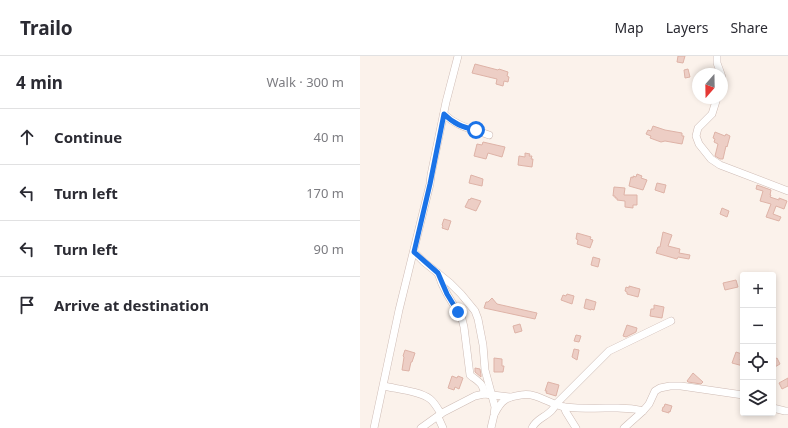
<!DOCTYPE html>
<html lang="en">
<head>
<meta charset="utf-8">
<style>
  :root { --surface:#fff; --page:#f7f7f7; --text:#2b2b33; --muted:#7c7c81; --line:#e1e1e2 }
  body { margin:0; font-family:"Noto Sans",sans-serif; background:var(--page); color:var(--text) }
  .controls { position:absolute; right:12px; bottom:12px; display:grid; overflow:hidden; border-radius:4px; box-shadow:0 2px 6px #0003 }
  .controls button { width:36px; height:36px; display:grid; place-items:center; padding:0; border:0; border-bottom:1px solid var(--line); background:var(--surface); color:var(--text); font:20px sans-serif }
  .compass { position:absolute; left:332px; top:12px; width:36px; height:36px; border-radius:50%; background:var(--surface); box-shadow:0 2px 6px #0003; rotate:200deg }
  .stop { position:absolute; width:12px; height:12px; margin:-9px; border:3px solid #1a73e8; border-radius:50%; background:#fff }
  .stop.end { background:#1a73e8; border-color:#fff; box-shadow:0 1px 4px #0008 }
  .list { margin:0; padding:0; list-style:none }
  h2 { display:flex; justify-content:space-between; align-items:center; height:52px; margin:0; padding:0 16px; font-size:17px }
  h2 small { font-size:13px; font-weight:400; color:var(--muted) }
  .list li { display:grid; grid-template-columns:26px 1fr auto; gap:12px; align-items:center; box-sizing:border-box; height:56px; padding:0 16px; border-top:1px solid var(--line) }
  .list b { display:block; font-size:15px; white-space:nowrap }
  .list em { font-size:13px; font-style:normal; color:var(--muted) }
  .icon { flex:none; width:22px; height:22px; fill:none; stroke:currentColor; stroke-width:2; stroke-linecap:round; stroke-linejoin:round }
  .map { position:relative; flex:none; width:428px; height:372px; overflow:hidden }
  header { display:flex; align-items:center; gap:24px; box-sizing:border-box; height:56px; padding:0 20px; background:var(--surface); border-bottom:1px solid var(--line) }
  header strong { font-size:19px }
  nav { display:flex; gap:22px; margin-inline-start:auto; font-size:14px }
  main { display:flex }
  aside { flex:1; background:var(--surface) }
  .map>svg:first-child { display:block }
  .building { fill:#edcec5; stroke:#deb3a7 }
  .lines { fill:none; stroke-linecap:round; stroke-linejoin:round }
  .minor-casing { stroke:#cebbb4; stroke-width:8 }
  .minor { stroke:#fff; stroke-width:7 }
  .route { stroke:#1a73e8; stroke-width:5 }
</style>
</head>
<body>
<header>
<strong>Trailo</strong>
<nav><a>Map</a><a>Layers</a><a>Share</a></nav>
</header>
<main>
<aside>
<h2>4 min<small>Walk · 300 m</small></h2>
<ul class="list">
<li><svg class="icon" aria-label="ahead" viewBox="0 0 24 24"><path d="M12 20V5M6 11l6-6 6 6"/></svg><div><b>Continue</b></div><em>40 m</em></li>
<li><svg class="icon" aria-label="left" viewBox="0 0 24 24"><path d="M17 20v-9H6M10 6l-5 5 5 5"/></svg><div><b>Turn left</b></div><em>170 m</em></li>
<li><svg class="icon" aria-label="left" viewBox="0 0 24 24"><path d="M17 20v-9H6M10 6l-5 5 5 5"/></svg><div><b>Turn left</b></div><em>90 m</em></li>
<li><svg class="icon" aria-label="arrive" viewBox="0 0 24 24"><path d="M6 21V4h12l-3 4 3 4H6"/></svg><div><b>Arrive at destination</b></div></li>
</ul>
</aside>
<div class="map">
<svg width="428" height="372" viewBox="0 0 428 372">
  <rect width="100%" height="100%" fill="#fbf2eb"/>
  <!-- building -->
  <g class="building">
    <polygon points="318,0 325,0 323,7 317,6"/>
    <polygon points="115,8 138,14 139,13 148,16 147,20 149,21 148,26 144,25 143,30 136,28 137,23 112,17"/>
    <polygon points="328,13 330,21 325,22 324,14"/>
    <polygon points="293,70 305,74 322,77 322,80 324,80 322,88 305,85 301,86 290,82 291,80 286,78 288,74 291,75"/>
    <polygon points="355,76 365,80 366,78 370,80 367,91 366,90 363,103 360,103 355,100 358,88 354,86 355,83 353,82"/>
    <polygon points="123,86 145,91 142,101 128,97 126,103 114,100 117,88 122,89"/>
    <polygon points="165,97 170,98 169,100 172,100 171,103 173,103 172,111 158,109 159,100 165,101"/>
    <polygon points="277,118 282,120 281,122 287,124 283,134 269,130 271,121 273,122 273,120 276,121"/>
    <polygon points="111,119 123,123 122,130 109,127"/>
    <polygon points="297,127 306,129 304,137 295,134"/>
    <polygon points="397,129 411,134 410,139 411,139 410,141 419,144 419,142 427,145 424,153 416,150 413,158 421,161 419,165 406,161 411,148 400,145 403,135 396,133"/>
    <polygon points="254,131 265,132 264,139 277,139 277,149 273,149 273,152 265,151 265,145 257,144 257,142 255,142 255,140 253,140"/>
    <polygon points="111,142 121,145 116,155 105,151 109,143 110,144"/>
    <polygon points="362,152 369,155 367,161 360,158"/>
    <polygon points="84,163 91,165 88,174 82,172 83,170 82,169"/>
    <polygon points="303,176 312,179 308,190 320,193 319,197 330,199 329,203 318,201 317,203 296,197 298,191 300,191"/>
    <polygon points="217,177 231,181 230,183 233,184 230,192 217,188 218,184 216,183"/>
    <polygon points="233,201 240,203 238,211 231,209"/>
    <polygon points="376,224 378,231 365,234 363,227"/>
    <polygon points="269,230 280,233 278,241 267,238 267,236 265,235 266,231 269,232"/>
    <polygon points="207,238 214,240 212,248 201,244 203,239 206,240"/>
    <polygon points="132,242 137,248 177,257 175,263 124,252 126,246 128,246"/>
    <polygon points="226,243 236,246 234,254 231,253 231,254 224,252"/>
    <polygon points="294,249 304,251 302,262 290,260 291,253 294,253"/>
    <polygon points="160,268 162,275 155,277 153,270"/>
    <polygon points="267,269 277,272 276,276 266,281 263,280"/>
    <polygon points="216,279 221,280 219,286 214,285"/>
    <polygon points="214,293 219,294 217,304 212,301"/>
    <polygon points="45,294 55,297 52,306 51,306 49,315 42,314 44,301 43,300"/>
    <polygon points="376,296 382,298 380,304 383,305 383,310 372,307"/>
    <polygon points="134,302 142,303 142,310 144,310 143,316 134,316"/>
    <polygon points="417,302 420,308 413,312 413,304"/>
    <polygon points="115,312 120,313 121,319 121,321 115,316"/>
    <polygon points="333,317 343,326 341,328 328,326 327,325"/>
    <polygon points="92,320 97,322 98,320 103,322 99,333 95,331 94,334 88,332"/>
    <polygon points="428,322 428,330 422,333 419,327"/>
    <polygon points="188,326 199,329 196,340 186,337 187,335 185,335"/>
    <polygon points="305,348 312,350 310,356 309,355 309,357 302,355 303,351 304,351"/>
  </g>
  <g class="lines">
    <!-- minor casing -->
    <g class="minor-casing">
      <g id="minor">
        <polyline points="357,0 357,7 361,18"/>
        <polyline points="362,21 362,28"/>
        <polyline points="357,42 352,58 338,72 336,80 339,88 351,103 360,109 428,135"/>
        <path d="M 84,58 C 97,71 113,73 129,79"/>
        <polyline points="54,196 64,206 90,227 101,238 115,255 118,263 123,289 125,314 135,351 134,359 131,372"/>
        <path d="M 78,217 L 82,228 L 87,238 L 102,263 L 104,271 L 110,319 C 117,325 124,327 124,338"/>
        <path d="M 24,330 C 36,333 60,335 70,343 C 75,347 78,353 81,358"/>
        <polyline points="204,351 206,356 216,372"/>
        <polyline points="413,352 425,355 428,355"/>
        <path d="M 135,357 C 141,345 146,341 161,339 C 177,336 190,349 205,351 C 222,353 241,352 258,352 C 267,353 274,352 283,355"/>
        <polyline points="78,361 83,372"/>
        <polyline points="14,372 39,254 70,128 71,119 86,46 98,0"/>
        <polyline points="61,372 82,357 115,340 124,338 150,341"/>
        <path d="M 172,372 C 176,363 186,361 192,354 C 194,352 195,350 196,348 L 249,295 L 311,265"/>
        <polyline points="264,372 283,355 289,348 295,335 300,332 310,330 321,330 383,339"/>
      </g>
    </g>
    <!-- minor -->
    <use href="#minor" class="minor"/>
  </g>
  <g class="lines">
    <!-- route -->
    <path class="route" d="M 98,256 L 87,238 L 78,217 L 54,196 L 70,128 L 84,58 C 94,68 102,71 116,74"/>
  </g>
</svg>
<div class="controls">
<button>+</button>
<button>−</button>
<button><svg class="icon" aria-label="locate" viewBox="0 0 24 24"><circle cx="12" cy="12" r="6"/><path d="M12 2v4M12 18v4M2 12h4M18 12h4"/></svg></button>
<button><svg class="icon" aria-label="layers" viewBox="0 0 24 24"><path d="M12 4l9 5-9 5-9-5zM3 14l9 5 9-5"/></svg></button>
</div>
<svg class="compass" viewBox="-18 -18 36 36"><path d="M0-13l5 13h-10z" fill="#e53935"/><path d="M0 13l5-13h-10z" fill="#7c7c81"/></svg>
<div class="stop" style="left:116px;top:74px"></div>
<div class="stop end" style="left:98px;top:256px"></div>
</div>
</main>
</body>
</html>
